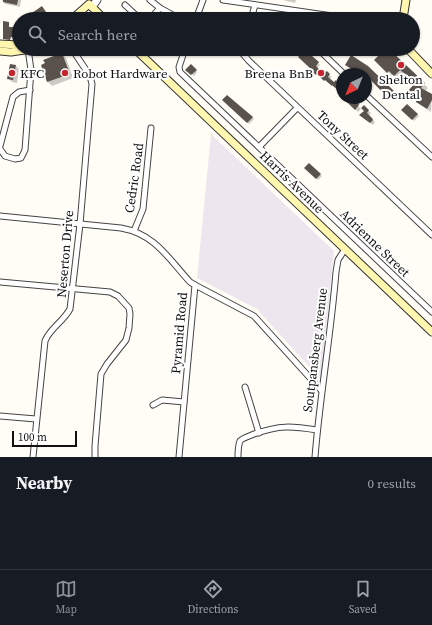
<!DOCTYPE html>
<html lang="en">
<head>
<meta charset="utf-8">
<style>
  :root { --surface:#171b24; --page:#242831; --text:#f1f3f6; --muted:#9ea1a6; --line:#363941; --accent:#8c9099 }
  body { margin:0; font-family:"Source Serif 4",serif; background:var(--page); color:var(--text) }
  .compass { position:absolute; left:336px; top:68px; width:36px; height:36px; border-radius:50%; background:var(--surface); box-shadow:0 1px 3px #0004; rotate:223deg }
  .scale { position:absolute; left:12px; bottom:10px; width:65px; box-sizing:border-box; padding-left:4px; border:2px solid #111; border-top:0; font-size:11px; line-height:14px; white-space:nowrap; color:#111; -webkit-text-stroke:3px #fff; paint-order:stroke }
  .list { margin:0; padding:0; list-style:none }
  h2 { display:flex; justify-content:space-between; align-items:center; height:52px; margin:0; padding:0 16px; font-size:17px }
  h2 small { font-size:13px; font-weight:400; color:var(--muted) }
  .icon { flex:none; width:22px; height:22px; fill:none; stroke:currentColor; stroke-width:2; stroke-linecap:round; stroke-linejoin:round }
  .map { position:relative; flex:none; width:432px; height:457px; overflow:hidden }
  .search { position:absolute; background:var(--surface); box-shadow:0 1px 3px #0004; left:12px; right:12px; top:12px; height:44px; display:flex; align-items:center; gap:10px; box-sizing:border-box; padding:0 14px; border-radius:22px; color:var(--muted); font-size:15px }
  .sheet { height:112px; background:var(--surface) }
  nav { display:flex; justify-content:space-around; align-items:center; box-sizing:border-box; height:56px; border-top:1px solid var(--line); background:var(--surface); font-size:11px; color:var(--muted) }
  nav a { display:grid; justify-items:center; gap:2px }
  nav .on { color:var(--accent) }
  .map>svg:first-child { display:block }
  .industrial { fill:#eee6ef }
  .shadow { fill:#0003 }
  .building { fill:#5a524d }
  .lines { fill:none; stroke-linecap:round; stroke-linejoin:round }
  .minor-casing { stroke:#444; stroke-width:7 }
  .tertiary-casing { stroke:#444; stroke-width:9 }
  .secondary-casing { stroke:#333; stroke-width:9 }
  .minor { stroke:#fff; stroke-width:5 }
  .tertiary { stroke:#fff; stroke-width:7 }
  .secondary { stroke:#fff6b0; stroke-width:7 }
  .poi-dot { fill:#c4262e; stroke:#fff; stroke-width:1.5 }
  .labels { text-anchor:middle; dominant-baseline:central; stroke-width:4; stroke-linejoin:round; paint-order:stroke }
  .poi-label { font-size:13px; fill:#111; stroke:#fff; text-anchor:start }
  .street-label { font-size:13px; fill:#111; stroke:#fff }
</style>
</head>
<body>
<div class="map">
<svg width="432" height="457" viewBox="0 0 432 457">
  <rect width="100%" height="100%" fill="#fffdf5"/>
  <!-- industrial -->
  <polygon class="industrial" points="211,134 334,251 321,380 257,309 197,278"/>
  <!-- shadow -->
  <g class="shadow">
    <polygon points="2,0 21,0 20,7 5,4"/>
    <polygon points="283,0 296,0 295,3"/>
    <polygon points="387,49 428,88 425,91 432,95 431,112 417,102 417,83 404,73 399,79 393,74 392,76 376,60"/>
    <polygon points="305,51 320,65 317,68 321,73 327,73 332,77 329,79 334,84 336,82 342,86 342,93 335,86 334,87 313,71"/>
    <polygon points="62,54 66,58 73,78 52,86 48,82 42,66"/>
    <polygon points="16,66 19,69 17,83 12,82 8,78"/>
    <polygon points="191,66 197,72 194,76 187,70"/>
    <polygon points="348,66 367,66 395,94 390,99 364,72 363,74 361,74"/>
    <polygon points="227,96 254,119 249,124 223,100"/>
    <polygon points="347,98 349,98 352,101 355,99 360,104 358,106 361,109 358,112 345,99"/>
    <polygon points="407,105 419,116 414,121 403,110"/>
    <polygon points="364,106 371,113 369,116 375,122 373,125 363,118 365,111"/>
    <polygon points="309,164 322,176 318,180 306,168"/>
  </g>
  <!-- building -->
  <g class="building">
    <polygon points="3,0 18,0 17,5 3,2"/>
    <polygon points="42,6 50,18 48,19 32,19 29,15"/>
    <polygon points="265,14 283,17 283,19 264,19"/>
    <polygon points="3,21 9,22 9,27 17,27 17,37 11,37 10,40 3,39"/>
    <polygon points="385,49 389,49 425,83 421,88 432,94 432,100 427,109 416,102 416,101 407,92 416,82 400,70 394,76 389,71 387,73 374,60"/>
    <polygon points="305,50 319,62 316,66 321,71 323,69 326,72 327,71 330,74 328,77 334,82 336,80 342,87 342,90 340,92 332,85 332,86 325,80 324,81 317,74 316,75 311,71 312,70 298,57"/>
    <polygon points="62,53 70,74 47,82 41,65 45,63 43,60"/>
    <polygon points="351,55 368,66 394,91 388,98 362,71 360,74 345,65"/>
    <polygon points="10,64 16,65 13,80 7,79"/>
    <polygon points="191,64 197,70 191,75 185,70"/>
    <polygon points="227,95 253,117 247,123 222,100"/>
    <polygon points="343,98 351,98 352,100 355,98 358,100 356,102 359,105 355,110"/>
    <polygon points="407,104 418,114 412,120 401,110"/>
    <polygon points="364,105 369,110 367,113 372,118 373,120 370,123 359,115 364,111 361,108"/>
    <polygon points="309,163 321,174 316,179 304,168"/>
  </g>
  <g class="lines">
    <!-- minor casing -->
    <g class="minor-casing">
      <g id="minor">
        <polyline points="150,0 160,8 180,19"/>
        <polyline points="223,0 353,19"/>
        <polyline points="125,5 140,19"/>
        <polyline points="150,19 160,8"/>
        <polyline points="196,19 203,0"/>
        <polyline points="251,19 255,5"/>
        <polyline points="185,49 179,67 180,72 432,312"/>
        <polyline points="242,49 243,54 249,61 432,235"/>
        <polyline points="318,49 344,74"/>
        <polyline points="366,95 432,157"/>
        <polyline points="0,146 13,97 19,92 30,90"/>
        <polyline points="259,147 297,108"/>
        <polyline points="0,149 5,156 15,159 21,158 25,150 31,70 28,49"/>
        <path d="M 0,216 L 121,228 C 155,234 168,258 190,282 L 195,285 L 179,457"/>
        <polyline points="134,231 143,209 151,128"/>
        <polyline points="0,282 110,292 118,296 129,308 130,314 129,328 126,340 107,364 101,374 95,446 95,457"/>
        <polyline points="195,285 254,316 321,390"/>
        <polyline points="245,387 259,433"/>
        <polyline points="153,405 162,400 184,402"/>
        <polyline points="0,416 36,419"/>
        <path d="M 33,457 L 45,341 C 50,328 63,322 70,309 L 80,224 L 92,84 L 90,76 L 72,49"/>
        <path d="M 238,457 C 238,452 238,446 240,441 C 244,437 250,436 254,434 C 280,425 291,426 317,430"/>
        <path d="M 315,457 C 320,395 331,334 336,272 L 338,260 L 345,249"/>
      </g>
    </g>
    <!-- tertiary casing -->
    <g class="tertiary-casing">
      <polyline id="tertiary" points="92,7 97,0"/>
    </g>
    <!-- secondary casing -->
    <g class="secondary-casing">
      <g id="secondary">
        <polyline points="72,19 89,4 104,19"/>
        <polyline points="403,19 406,0"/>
        <polyline points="0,44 19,45"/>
        <polyline points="135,49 432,332"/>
        <polyline points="408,49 432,74"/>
        <polyline points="0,51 11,52 31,49"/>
      </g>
    </g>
    <!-- minor -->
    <use href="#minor" class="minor"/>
    <!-- tertiary -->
    <use href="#tertiary" class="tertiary"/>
    <!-- secondary -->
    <use href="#secondary" class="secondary"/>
  </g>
  <!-- markers -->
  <g class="poi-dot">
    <circle cx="401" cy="65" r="4"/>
    <circle cx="12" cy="73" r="4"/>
    <circle cx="65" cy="73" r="4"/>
    <circle cx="321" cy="73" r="4"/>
  </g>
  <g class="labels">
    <!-- poi labels -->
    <g class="poi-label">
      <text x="20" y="73">KFC</text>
      <text x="73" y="73">Robot Hardware</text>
      <text x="313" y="73" text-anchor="end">Breena BnB</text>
      <text x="401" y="79" text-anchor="middle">Shelton<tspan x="401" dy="15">Dental</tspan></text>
    </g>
    <!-- street labels -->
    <g class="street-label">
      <text transform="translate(343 135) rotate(43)">Tony Street</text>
      <text transform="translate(134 178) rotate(-82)">Cedric Road</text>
      <text transform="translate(292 182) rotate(44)">Harris Avenue</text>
      <text transform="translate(375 243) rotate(44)">Adrienne Street</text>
      <text transform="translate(65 254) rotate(-85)">Neserton Drive</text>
      <text transform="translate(179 333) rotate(-85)">Pyramid Road</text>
      <text transform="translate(315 350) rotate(-83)">Soutpansberg Avenue</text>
    </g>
  </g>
</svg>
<svg class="compass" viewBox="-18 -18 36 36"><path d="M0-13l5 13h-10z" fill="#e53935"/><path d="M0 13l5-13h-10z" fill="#9ea1a6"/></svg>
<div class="scale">100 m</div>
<div class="search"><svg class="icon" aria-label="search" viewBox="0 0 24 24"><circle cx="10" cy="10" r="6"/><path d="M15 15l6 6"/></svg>Search here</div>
</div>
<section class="sheet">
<h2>Nearby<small>0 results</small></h2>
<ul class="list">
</ul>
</section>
<nav>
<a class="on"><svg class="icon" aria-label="map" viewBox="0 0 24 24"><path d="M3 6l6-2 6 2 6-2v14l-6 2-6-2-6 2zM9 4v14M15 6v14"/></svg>Map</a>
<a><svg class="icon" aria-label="directions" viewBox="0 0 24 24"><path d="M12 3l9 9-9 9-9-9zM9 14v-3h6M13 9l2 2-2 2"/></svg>Directions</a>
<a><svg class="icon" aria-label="saved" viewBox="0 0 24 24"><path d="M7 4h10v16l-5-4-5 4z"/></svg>Saved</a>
</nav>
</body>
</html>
